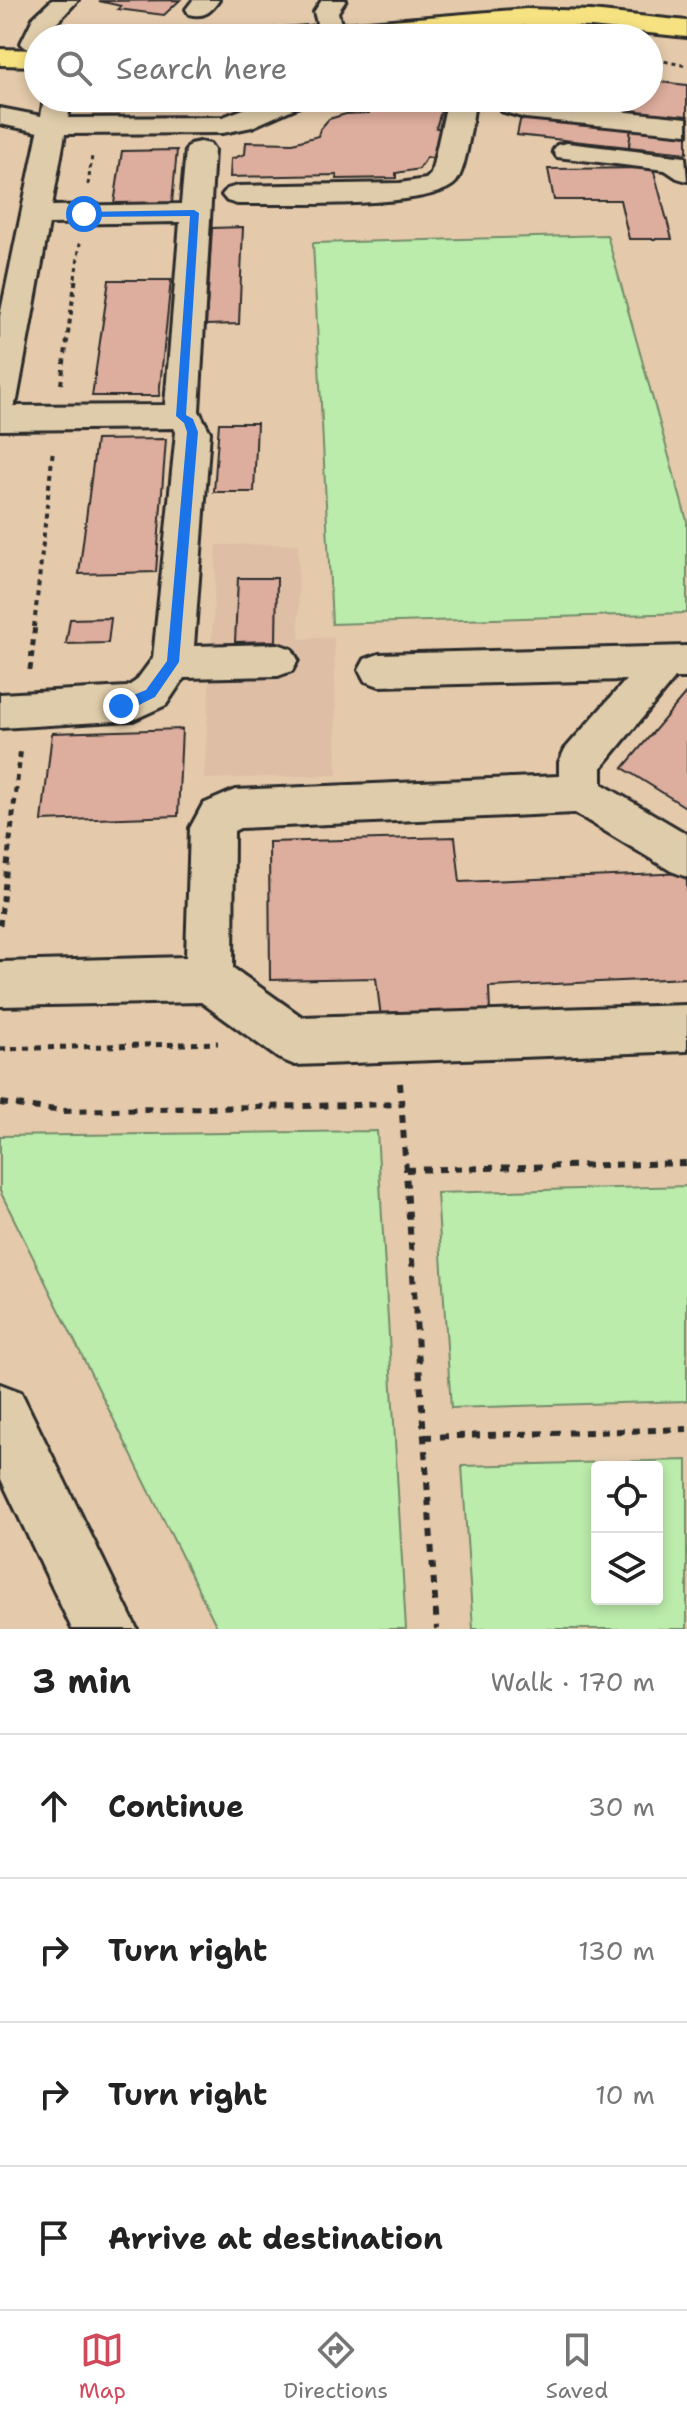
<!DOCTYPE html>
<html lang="en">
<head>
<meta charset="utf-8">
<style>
  :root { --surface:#fff; --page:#f2f2f2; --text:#222; --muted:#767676; --line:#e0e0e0; --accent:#d1495b }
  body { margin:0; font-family:"Shantell Sans",sans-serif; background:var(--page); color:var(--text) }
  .controls { position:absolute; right:24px; bottom:24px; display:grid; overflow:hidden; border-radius:8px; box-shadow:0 4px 12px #0003 }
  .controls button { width:72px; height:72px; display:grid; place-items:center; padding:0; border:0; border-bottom:2px solid var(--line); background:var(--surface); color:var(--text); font:40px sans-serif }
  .stop { position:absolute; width:24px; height:24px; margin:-18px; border:6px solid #1a73e8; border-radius:50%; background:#fff }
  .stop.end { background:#1a73e8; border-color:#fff; box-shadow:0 2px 8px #0008 }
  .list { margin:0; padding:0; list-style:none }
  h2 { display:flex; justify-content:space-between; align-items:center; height:104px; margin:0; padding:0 32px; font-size:34px }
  h2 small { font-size:26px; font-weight:400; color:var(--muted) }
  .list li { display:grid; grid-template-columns:52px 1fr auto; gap:24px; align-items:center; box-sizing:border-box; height:144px; padding:0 32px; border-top:2px solid var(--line) }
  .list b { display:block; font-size:30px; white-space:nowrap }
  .list em { font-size:26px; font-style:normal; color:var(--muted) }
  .icon { flex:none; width:44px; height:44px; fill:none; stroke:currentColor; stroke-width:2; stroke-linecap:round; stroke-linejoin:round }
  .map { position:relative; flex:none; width:687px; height:1629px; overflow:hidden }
  .search { position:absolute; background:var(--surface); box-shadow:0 4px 12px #0003; left:24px; right:24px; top:24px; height:88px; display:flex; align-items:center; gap:20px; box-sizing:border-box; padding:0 28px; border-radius:44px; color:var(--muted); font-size:30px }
  .sheet { height:680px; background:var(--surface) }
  nav { display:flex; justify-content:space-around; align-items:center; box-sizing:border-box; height:112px; border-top:2px solid var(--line); background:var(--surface); font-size:22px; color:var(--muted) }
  nav a { display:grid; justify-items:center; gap:4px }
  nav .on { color:var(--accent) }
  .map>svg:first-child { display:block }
  .built { fill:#debea5 }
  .green { fill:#bbecab; stroke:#738c6b; stroke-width:2; fill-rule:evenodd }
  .building { fill:#ddad9d; stroke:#2b2b2b; stroke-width:2 }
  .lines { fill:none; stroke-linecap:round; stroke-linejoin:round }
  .minor-casing { stroke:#2b2b2b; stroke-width:6 }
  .major-casing { stroke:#2b2b2b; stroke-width:6 }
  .path-far3 { stroke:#2b2b2b; stroke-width:3; stroke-dasharray:4 4; stroke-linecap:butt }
  .path-far2 { stroke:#2b2b2b; stroke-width:4; stroke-dasharray:5 5; stroke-linecap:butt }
  .path-far1 { stroke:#2b2b2b; stroke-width:5; stroke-dasharray:6 6; stroke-linecap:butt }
  .path { stroke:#2b2b2b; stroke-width:6; stroke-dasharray:8 8; stroke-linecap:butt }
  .minor { fill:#dfccaa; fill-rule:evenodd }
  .major { fill:#f6e281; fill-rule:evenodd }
  .route { fill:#1a73e8 }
</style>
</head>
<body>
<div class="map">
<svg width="687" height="1629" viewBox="0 0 687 1629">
  <rect width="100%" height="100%" fill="#e4caab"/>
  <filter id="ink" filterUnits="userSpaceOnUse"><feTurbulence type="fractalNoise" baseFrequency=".0125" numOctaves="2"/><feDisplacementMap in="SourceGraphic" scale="16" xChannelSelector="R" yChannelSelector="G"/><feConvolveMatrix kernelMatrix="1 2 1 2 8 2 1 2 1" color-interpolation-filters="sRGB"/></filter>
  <g filter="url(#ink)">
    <!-- built -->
    <polygon class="built" points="298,544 299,639 334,637 337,775 204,779 217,545"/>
    <!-- green -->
    <g class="green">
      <polygon points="607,235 687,521 687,613 332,624 313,243"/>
      <polygon points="377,1131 406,1629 218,1629 0,1191 0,1136"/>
      <polygon points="687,1186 687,1401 451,1408 437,1193"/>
      <path d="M 687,1460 L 687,1629 L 473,1629 L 462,1466 ZM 597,1467 L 657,1467 L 657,1599 L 597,1599 Z"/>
    </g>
    <!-- building -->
    <g class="building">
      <polygon points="180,0 164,15 118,9 121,6 99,1"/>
      <polygon points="649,81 687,85 687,119 521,100 522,98 649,98"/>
      <polygon points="380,98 445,98 436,128 446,129 438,159 427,157 419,169 396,173 396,178 337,179 337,175 230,177 231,159 245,154 246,142 293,143 318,136 320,129 329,119 346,114 369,113"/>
      <polygon points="521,116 631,128 629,147 517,135"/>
      <polygon points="631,128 687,134 687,153 629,147"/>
      <polygon points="177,150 172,203 114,204 122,151"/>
      <polygon points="653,168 672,239 629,239 620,200 554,200 548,169"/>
      <polygon points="243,227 239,324 206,325 212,228"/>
      <polygon points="109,280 171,280 159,396 92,396"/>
      <polygon points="219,423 257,423 254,492 214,492"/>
      <polygon points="166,439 156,572 79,574 96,440"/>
      <polygon points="238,578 277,578 276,641 235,642"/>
      <polygon points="111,618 108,643 66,644 70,619"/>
      <polygon points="687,692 687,808 623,768"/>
      <polygon points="182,729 178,816 42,821 52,733"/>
      <polygon points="455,837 460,882 687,873 687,978 489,987 490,1013 381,1017 376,978 270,980 269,842"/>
    </g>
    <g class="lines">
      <!-- minor casing -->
      <g class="minor-casing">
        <g id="minor">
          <polygon points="52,0 78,0 54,26 49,38 38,38 38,50 25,48 21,43 33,18"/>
          <path d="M 193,0 L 219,0 C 211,12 204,18 189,14 L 186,9 Z"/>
          <polygon points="322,0 346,0 338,12 343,33 339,38 321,38 314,12"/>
          <polygon points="519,24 528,27 533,38 507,38 510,27"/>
          <polygon points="465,26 474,29 480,38 454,38 452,34 456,29"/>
          <path d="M 44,98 L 72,98 L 68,118 L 223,117 L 271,98 L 308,98 L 304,104 L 252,127 L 223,133 L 65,134 L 52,206 L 181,204 L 186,150 L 190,144 L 200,142 L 210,144 L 214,150 L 199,411 L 210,432 L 194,646 L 278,644 L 292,649 L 298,660 L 292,671 L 278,676 L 184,678 L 166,705 L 133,720 L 0,728 L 0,694 L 127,687 L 136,681 L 153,658 L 176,432 L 174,428 L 0,430 L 0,316 L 38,132 L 0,124 L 0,108 L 41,116 ZM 180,222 L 165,405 L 13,406 L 17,400 L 49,224 Z"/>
          <path d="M 448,98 L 476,98 C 472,117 467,169 456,182 C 432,210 278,203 237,204 L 227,201 L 222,195 L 227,189 L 237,186 L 400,183 L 426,179 L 431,174 Z"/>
          <polygon points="497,98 525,98 529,102 687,118 687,134 525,118 501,111"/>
          <polygon points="567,143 685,157 687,181 677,178 665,170 557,157 553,151 557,145"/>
          <polygon points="687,646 687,678 675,678 602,767 602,784 687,834 687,877 671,871 575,813 240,828 234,831 233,968 302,1017 687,1005 687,1051 295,1065 278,1058 201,1002 0,1006 0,962 186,957 190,828 203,804 235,790 559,776 559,762 565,749 626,680 379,686 365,681 359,670 365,659 379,654"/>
          <polygon points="0,1384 21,1392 137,1629 72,1629 0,1477"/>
        </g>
      </g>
      <!-- major casing -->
      <g class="major-casing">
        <g id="major">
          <polygon points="526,9 591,11 687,21 687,37 591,27 526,25 364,38 258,38 262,33 271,30"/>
          <polygon points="0,49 38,50 38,66 0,65"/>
        </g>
      </g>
      <!-- path-far3 -->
      <g class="path-far3">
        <polyline points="220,32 242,31"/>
        <polyline points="76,34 182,34"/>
        <polyline points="649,58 687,66"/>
        <polyline points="88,185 92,156"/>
        <polyline points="75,278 80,243"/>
      </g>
      <!-- path-far2 -->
      <g class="path-far2">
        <polyline points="61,384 76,276"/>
        <polyline points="34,627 53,449"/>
      </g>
      <!-- path-far1 -->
      <g class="path-far1">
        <polyline points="30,670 35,625"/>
        <polyline points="0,925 21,747"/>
        <polyline points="0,1049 218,1043"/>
      </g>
      <!-- path -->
      <g class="path">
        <polyline points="400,1083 437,1629"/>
        <polyline points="0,1103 63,1111 402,1104"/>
        <polyline points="406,1170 687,1163"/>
        <polyline points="424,1437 687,1429"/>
      </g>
      <!-- minor -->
      <use href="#minor" class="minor"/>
      <!-- major -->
      <use href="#major" class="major"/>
    </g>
  </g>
  <!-- route -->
  <polygon class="route" points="194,210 199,213 186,415 193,419 198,432 179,662 155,697 133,708 116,709 116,702 146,690 167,661 187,432 184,423 176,416 190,216 84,217 79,214 84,212"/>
</svg>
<div class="controls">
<button><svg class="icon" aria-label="locate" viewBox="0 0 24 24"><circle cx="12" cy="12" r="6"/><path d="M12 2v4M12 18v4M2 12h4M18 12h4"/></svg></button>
<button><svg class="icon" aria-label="layers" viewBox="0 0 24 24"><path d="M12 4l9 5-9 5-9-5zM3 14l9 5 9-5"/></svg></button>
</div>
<div class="stop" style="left:84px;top:214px"></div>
<div class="stop end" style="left:121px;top:706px"></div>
<div class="search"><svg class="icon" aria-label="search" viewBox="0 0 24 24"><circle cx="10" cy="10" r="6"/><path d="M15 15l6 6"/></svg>Search here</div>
</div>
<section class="sheet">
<h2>3 min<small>Walk · 170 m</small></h2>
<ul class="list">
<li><svg class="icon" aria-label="ahead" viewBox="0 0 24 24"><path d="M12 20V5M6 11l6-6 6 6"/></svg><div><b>Continue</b></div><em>30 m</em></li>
<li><svg class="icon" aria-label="right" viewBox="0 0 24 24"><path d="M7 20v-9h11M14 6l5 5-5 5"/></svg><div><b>Turn right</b></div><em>130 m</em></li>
<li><svg class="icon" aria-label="right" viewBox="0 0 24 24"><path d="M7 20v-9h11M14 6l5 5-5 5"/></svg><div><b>Turn right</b></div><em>10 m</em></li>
<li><svg class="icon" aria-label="arrive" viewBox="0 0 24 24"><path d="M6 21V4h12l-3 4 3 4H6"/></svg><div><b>Arrive at destination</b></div></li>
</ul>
</section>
<nav>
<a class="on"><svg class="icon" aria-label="map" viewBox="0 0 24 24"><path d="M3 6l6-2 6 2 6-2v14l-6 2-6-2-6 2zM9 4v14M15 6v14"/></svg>Map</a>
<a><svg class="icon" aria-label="directions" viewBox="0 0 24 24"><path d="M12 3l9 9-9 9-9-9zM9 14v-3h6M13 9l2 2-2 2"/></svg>Directions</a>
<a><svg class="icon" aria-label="saved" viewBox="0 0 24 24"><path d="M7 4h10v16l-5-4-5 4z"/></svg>Saved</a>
</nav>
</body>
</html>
